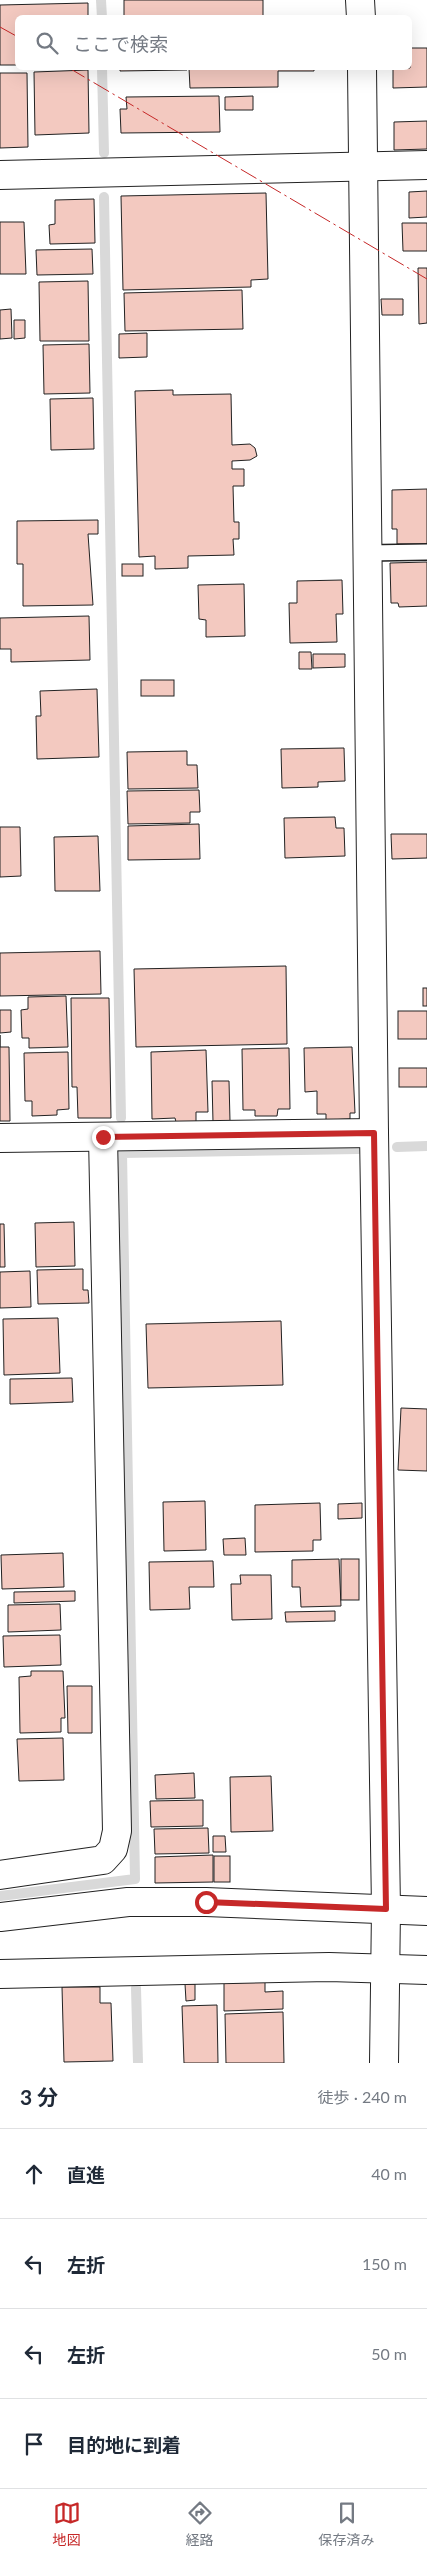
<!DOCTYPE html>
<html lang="ja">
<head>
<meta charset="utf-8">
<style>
  :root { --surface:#fff; --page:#f6f6f7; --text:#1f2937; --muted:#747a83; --line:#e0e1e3; --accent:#c62828 }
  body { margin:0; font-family:Lato,"Noto Sans JP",sans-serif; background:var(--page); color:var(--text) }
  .stop { position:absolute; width:15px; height:15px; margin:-11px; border:4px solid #c62828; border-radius:50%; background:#fff }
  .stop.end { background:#c62828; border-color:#fff; box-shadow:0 1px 5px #0008 }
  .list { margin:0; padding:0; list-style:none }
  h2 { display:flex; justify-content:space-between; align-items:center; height:65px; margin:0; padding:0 20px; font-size:21px }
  h2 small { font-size:16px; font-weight:400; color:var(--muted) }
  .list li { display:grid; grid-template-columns:32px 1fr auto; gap:15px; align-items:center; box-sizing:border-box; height:90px; padding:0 20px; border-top:1px solid var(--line) }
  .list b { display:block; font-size:19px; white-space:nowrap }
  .list em { font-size:16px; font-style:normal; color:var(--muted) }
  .icon { flex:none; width:28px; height:28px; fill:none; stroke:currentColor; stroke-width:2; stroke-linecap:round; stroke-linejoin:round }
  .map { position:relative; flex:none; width:427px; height:2063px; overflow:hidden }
  .search { position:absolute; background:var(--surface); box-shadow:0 5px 20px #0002; left:15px; right:15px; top:15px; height:55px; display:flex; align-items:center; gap:12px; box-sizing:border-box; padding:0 18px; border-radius:8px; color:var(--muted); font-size:19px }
  .sheet { height:425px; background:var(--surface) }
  nav { display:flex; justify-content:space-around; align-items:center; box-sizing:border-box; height:70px; border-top:1px solid var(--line); background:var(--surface); font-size:14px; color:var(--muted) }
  nav a { display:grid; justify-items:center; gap:2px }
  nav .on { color:var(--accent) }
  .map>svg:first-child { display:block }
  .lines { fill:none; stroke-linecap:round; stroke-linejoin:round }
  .stream { stroke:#d9d9d9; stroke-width:10 }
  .building { fill:#f3c9c0; stroke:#222 }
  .service-casing { stroke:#222; stroke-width:18 }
  .minor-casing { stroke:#222; stroke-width:30 }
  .service { stroke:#fff; stroke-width:15 }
  .minor { stroke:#fff; stroke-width:28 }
  .power { stroke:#c62828; stroke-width:1; stroke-dasharray:18 4 2.5 4; stroke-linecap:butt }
  .route { stroke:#c62828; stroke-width:6 }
</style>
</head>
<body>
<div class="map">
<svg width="427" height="2063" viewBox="0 0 427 2063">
  <rect width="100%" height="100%" fill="#fff"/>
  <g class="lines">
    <!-- stream -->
    <g class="stream">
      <polyline points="101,0 102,18"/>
      <polyline points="102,68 104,153"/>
      <polyline points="104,197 121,1118"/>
      <polyline points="397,1147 427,1146"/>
      <polyline points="0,1896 135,1879 122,1153 358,1149"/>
      <polyline points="136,1988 138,2063"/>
    </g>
  </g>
  <!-- building -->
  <g class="building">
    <rect x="124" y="0" width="139" height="18"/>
    <polygon points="88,3 88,18 18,18 18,65 0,65 0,5"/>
    <polygon points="410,48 427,48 427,87 393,88 393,68 410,68"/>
    <polygon points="120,68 187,68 187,70 120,71"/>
    <polygon points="189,68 314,68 314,71 278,71 278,87 190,88"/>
    <polygon points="88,70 89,133 35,135 34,72"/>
    <polygon points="0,73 27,73 28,147 0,148"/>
    <polygon points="219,96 220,132 121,133 120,109 127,109 126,97"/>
    <polygon points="253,96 253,110 225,110 225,97"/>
    <polygon points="427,121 427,149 394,150 394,122"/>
    <polygon points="427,191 427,217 409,218 409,192"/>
    <polygon points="266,193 268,279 251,280 251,287 123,290 121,196"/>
    <polygon points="94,199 95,243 50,244 49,225 55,224 55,200"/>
    <polygon points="0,222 24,222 26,274 0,274"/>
    <polygon points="402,223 427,223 427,251 403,251"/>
    <polygon points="92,249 93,274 37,275 36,250"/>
    <polygon points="418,268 427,268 427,323 419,324"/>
    <polygon points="88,281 89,341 40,341 39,282"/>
    <polygon points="242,290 243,329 125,331 124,293"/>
    <polygon points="381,299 403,299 403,315 382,315"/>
    <polygon points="11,309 12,338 0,339 0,310"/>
    <polygon points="14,320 25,320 25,338 14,339"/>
    <polygon points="147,333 147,357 119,358 119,334"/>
    <polygon points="89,344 90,393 44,394 43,345"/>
    <polygon points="173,390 173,395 231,394 232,445 250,444 255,448 257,456 250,460 232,461 232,469 244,469 244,486 233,486 234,522 239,522 239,539 233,539 234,555 188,556 188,568 155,569 155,556 139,557 135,391"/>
    <polygon points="93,398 94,449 51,450 50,399"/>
    <polygon points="427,489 427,544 397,544 397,529 392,529 392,490"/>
    <polygon points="98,520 98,534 88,534 93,605 23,606 23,564 17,564 17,521"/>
    <polygon points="427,562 427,606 399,607 398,603 391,603 390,563"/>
    <rect x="122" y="564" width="21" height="12"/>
    <polygon points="342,580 343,614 336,614 337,642 290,643 289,603 297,603 297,581"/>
    <polygon points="244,584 245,636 206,637 206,620 199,619 198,585"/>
    <polygon points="89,616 90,660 11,662 11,649 0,649 0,618"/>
    <polygon points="299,652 311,652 312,669 299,669"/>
    <polygon points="313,654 345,654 345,667 313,668"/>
    <rect x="141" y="680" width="33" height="16"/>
    <polygon points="97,689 99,757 37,759 36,716 41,716 40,691"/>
    <polygon points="344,748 345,781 318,782 318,787 282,788 281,749"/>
    <polygon points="187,751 187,765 197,765 198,788 128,789 127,752"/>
    <polygon points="199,790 200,812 190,812 190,823 128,824 127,791"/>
    <polygon points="335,817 336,828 344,828 345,856 285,858 284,818"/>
    <polygon points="199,824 200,859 128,860 128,826"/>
    <polygon points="0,827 20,827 21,876 0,877"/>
    <polygon points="391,834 427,834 427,858 392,859"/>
    <polygon points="98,836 100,891 55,891 54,837"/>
    <polygon points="100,951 101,994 0,996 0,953"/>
    <polygon points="286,966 287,1044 136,1047 134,969"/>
    <rect x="423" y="988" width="4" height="18"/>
    <polygon points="66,996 68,1047 29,1048 29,1038 22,1038 21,1010 28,1009 28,997"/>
    <polygon points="71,998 109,998 111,1118 78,1118 77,1087 72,1087"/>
    <polygon points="0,1010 11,1010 11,1032 0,1033"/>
    <rect x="398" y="1011" width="29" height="28"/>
    <polygon points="0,1035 0,1047 9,1047 10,1121 0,1121"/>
    <polygon points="352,1047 355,1113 350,1113 350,1119 326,1120 326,1114 317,1114 317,1091 305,1092 304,1048"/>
    <polygon points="289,1048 290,1109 278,1109 277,1116 255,1116 255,1110 243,1110 242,1049"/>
    <polygon points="206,1050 208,1112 196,1112 196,1122 176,1122 175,1118 152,1119 151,1052"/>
    <polygon points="68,1052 69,1109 57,1110 57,1115 32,1116 32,1101 25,1101 24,1053"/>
    <rect x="399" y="1068" width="28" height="19"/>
    <polygon points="212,1081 229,1081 230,1121 213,1122"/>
    <polygon points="74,1222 75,1266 36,1267 35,1223"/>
    <polygon points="0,1224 4,1224 5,1267 0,1267"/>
    <polygon points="83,1269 83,1290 88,1290 89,1303 38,1304 37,1270"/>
    <polygon points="30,1271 31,1307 0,1308 0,1272"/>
    <polygon points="58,1318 60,1373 4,1375 3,1319"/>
    <polygon points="281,1321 283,1385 148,1388 146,1324"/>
    <polygon points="72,1378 73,1402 10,1404 10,1379"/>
    <polygon points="401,1408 427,1409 427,1471 398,1470"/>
    <polygon points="205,1501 206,1550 164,1551 163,1502"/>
    <polygon points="320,1503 321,1540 313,1540 313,1551 255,1552 255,1505"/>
    <polygon points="362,1503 362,1518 338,1519 338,1504"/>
    <polygon points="245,1538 246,1555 224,1555 223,1539"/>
    <polygon points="63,1553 64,1587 2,1589 1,1555"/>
    <polygon points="339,1559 341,1606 301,1607 300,1587 292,1587 292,1560"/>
    <rect x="341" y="1559" width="18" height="41"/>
    <polygon points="213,1561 214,1587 189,1587 190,1609 150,1610 149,1562"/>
    <polygon points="240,1575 271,1575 272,1619 232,1620 231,1584 241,1584"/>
    <polygon points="75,1591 75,1601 14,1603 14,1592"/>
    <polygon points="60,1604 61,1630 8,1632 8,1605"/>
    <polygon points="335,1611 335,1621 286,1622 285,1612"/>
    <polygon points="60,1635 61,1665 4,1667 3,1636"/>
    <polygon points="31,1671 63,1671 65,1718 61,1718 61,1732 20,1733 19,1677 31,1676"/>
    <polygon points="67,1686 92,1686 92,1733 68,1733"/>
    <polygon points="63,1738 64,1780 19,1781 17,1739"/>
    <polygon points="194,1773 195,1798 156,1799 155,1775"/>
    <polygon points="271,1776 273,1831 231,1832 230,1777"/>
    <polygon points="203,1800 203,1826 151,1827 150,1801"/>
    <polygon points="208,1828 209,1853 155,1854 154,1829"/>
    <polygon points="213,1836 225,1836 226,1852 213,1852"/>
    <polygon points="213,1855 213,1882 155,1883 155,1857"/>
    <rect x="214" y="1856" width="16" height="26"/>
    <polygon points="265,1982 265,1992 283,1991 283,2009 224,2011 224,1983"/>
    <polygon points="185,1984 195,1984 195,2000 186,2001"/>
    <polygon points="62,1987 100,1987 100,2003 111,2003 113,2061 64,2062"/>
    <polygon points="217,2005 218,2063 184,2063 182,2006"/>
    <polygon points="283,2012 284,2063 226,2063 225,2014"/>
  </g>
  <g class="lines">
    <!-- service casing -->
    <g class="service-casing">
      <polyline id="service" points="368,553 427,552"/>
    </g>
    <!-- minor casing -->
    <g class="minor-casing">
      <g id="minor">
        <polyline points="360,0 361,18"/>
        <polyline points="362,68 374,1133 386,1909 384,2063"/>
        <polyline points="0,175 427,165"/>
        <polyline points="0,1138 374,1133"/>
        <polyline points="0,1875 103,1860 113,1849 117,1831 103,1137"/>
        <polyline points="0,1917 128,1902 206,1902 427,1911"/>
        <polyline points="0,1974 329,1967 427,1970"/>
      </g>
    </g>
    <!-- service -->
    <use href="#service" class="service"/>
    <!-- minor -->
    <use href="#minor" class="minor"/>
    <!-- power -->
    <g class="power">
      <polyline points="0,27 18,37"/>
      <polyline points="69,68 427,279"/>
    </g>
  </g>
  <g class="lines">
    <!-- route -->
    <polyline class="route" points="103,1137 374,1133 386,1909 206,1902"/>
  </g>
</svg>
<div class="stop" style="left:206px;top:1902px"></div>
<div class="stop end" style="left:103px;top:1137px"></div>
<div class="search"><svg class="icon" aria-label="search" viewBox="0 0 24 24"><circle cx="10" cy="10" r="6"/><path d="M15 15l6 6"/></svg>ここで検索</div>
</div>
<section class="sheet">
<h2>3 分<small>徒歩 · 240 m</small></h2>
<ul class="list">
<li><svg class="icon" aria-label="ahead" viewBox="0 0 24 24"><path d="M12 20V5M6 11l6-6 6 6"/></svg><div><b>直進</b></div><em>40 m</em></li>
<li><svg class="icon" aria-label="left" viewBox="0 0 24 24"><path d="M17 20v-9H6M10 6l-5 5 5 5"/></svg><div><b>左折</b></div><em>150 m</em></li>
<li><svg class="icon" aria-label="left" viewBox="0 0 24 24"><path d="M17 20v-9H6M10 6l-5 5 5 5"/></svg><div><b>左折</b></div><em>50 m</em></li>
<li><svg class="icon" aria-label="arrive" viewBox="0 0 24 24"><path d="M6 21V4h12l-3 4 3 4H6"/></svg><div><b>目的地に到着</b></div></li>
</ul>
</section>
<nav>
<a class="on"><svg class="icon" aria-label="map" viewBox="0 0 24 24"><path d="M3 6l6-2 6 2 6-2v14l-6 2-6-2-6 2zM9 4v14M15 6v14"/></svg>地図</a>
<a><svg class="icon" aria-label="directions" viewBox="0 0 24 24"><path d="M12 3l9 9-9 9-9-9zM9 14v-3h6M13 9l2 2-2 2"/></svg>経路</a>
<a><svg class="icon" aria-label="saved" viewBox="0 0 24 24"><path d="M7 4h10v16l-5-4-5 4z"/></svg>保存済み</a>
</nav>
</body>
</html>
